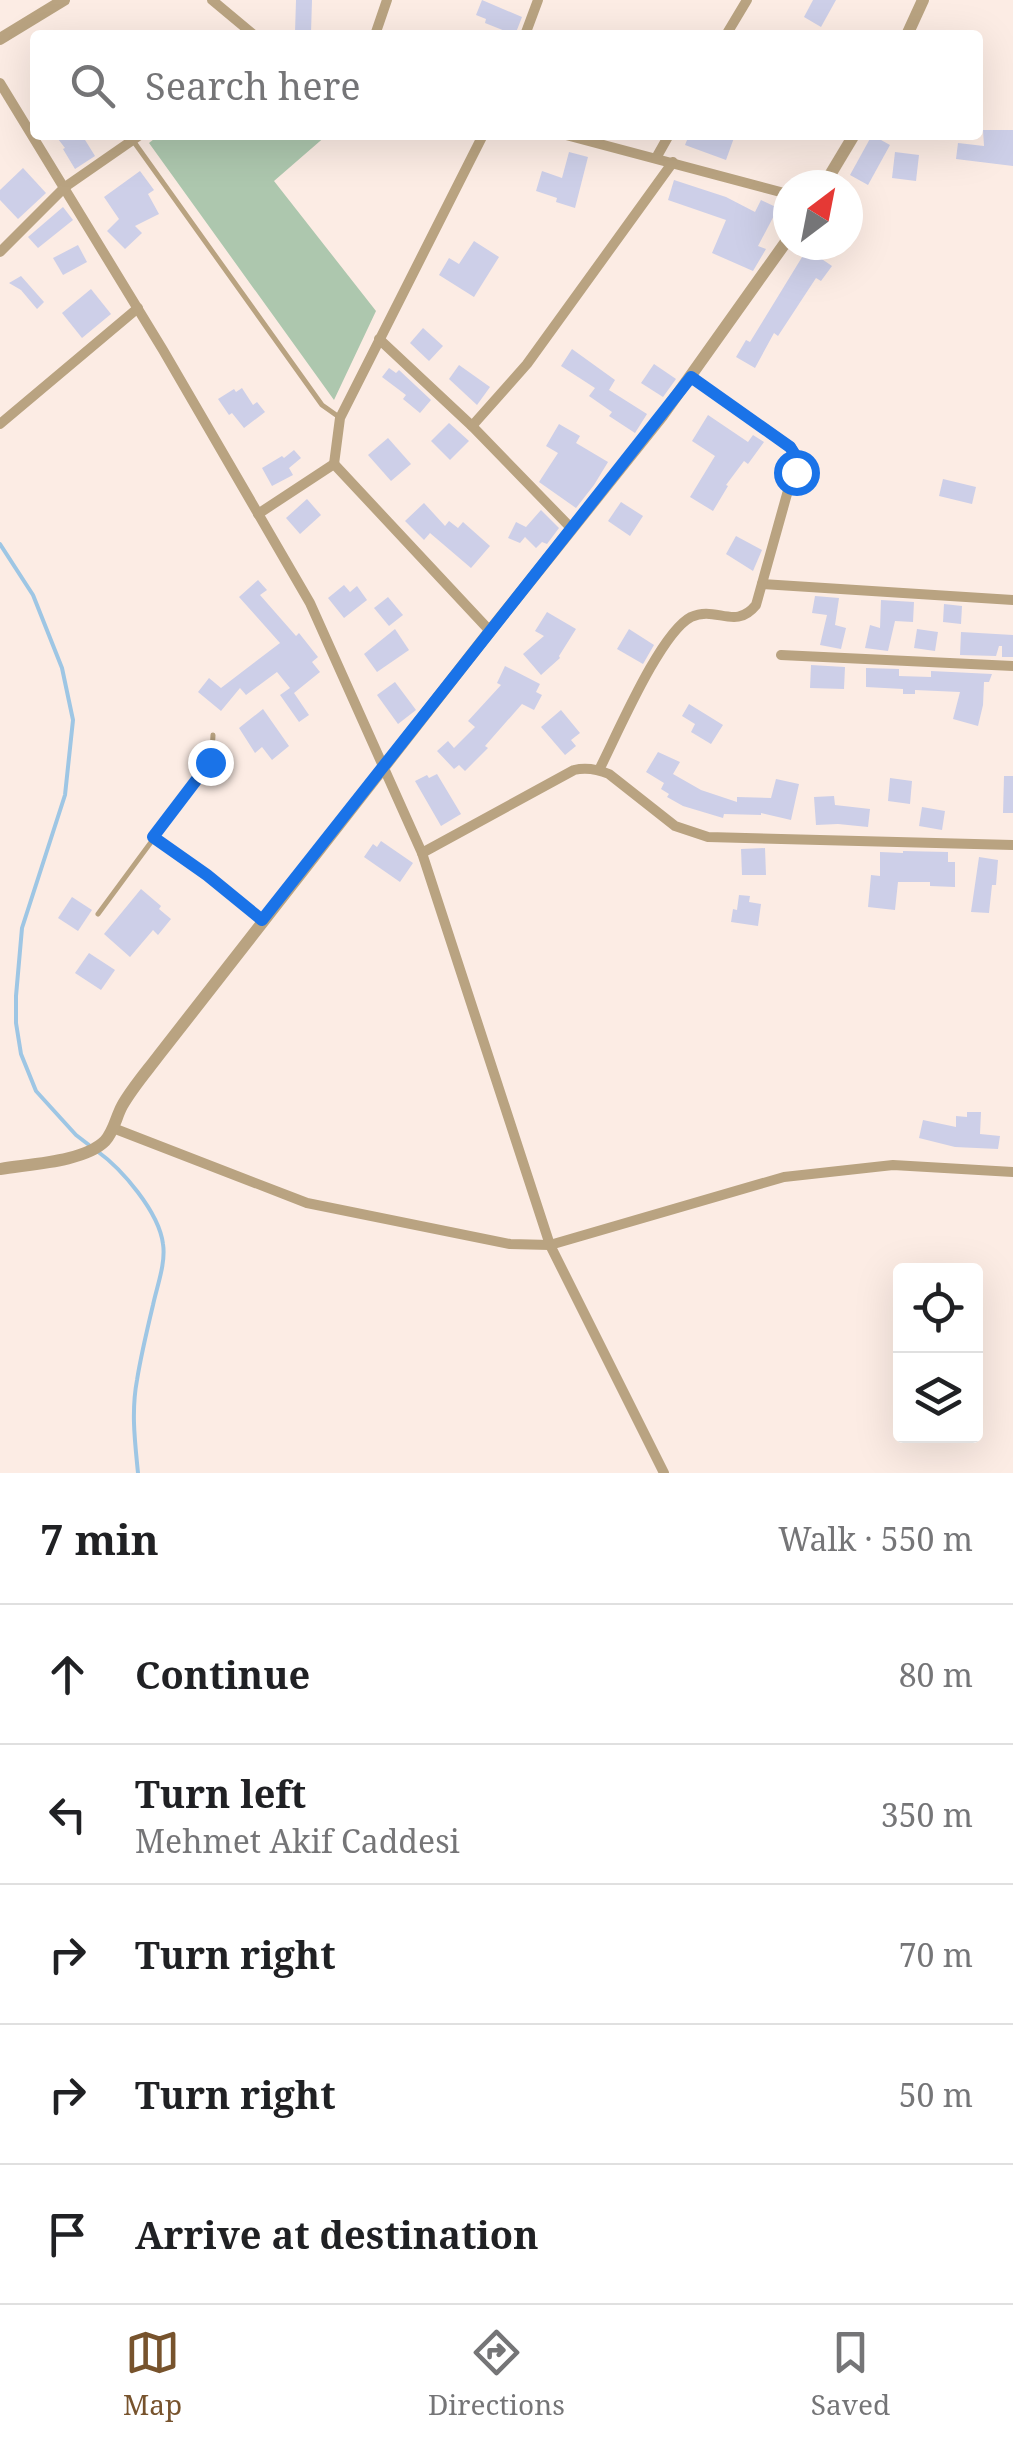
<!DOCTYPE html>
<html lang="en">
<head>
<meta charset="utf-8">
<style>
  :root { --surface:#fff; --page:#f2f2f2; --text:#202124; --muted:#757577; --line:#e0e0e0; --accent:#77532d }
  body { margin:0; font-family:"Noto Serif",serif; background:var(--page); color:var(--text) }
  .controls { position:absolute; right:30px; bottom:30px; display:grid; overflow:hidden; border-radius:10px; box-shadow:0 10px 40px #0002 }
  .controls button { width:90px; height:90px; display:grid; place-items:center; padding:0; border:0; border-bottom:2px solid var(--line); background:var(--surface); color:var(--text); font:50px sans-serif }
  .compass { position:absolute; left:773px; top:170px; width:90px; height:90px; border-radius:50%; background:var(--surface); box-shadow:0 10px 40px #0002; rotate:32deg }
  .stop { position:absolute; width:30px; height:30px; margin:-22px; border:8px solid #1a73e8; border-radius:50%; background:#fff }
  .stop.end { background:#1a73e8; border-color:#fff; box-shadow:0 2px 10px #0008 }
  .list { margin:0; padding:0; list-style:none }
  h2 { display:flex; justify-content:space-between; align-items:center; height:130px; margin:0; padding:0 40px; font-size:42px }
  h2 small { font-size:32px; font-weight:400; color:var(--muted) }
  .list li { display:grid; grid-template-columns:65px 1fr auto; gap:30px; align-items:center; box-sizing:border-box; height:140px; padding:0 40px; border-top:2px solid var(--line) }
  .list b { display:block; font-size:38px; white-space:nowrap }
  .list p { margin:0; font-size:32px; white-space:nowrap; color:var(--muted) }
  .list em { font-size:32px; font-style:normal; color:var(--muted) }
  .icon { flex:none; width:55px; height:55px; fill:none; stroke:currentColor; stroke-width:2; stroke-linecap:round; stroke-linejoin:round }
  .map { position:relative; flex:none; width:1013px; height:1473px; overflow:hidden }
  .search { position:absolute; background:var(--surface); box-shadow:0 10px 40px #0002; left:30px; right:30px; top:30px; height:110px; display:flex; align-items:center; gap:25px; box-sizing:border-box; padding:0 35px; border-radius:10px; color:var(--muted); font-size:38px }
  .sheet { height:830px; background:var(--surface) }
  nav { display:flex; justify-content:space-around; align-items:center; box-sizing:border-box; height:140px; border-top:2px solid var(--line); background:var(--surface); font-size:28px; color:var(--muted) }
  nav a { display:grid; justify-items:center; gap:5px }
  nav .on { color:var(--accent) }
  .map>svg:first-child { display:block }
  .green { fill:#adc7ae }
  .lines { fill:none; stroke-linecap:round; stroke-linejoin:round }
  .stream { stroke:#9ec6e4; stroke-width:4 }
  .building { fill:#cdcfe8 }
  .service { stroke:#b9a381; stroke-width:5 }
  .minor { stroke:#b9a381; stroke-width:10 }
  .tertiary { stroke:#b9a381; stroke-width:12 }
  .route { stroke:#1a73e8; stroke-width:12 }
</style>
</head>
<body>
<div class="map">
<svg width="1013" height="1473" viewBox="0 0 1013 1473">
  <rect width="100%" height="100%" fill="#fcece4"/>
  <!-- green -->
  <polygon class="green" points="159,135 327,135 274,181 376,311 334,400 149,143"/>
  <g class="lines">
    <!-- stream -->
    <g class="stream">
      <polyline points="0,544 33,595 62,668 73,720 65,795 22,928 16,996 16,1023 21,1054 36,1091 76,1135 89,1145"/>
      <path d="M 97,1151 C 122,1169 159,1212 163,1244 C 166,1263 157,1286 153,1305 C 147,1330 141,1355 137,1380 C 131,1412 135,1442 138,1473"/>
    </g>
  </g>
  <!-- building -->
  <g class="building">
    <polygon points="296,0 312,0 311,32 295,32"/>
    <polygon points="482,0 522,17 515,35 485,23 486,19 476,15"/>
    <polygon points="813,0 836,0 821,27 804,17"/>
    <polygon points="983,130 1013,130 1013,166 956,159 958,143 984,146"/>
    <polygon points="55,135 82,135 95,156 75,169 63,149 65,148"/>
    <polygon points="689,135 735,135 726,160 685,145"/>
    <polygon points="872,135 890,145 868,185 850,175"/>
    <polygon points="569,152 588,157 575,208 556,202 557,198 536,191 542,171 562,178"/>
    <polygon points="895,152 919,155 916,181 892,178"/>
    <polygon points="23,168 46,193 18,219 0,200 0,190"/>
    <polygon points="140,171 154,190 148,194 159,214 135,226 142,233 125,249 107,231 119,219 104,197"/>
    <polygon points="674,180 726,197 755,212 761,200 778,208 758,246 766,249 753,271 712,253 726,220 668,200"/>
    <polygon points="63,207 73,220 38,248 28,237"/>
    <polygon points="474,241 499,257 474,297 439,275 449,258 459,264"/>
    <polygon points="78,245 87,262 63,275 53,258"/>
    <polygon points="807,249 832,266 821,281 816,278 778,336 774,333 755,368 736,357 746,340 750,342"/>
    <polygon points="21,276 44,302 37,309 21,290 9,283"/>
    <polygon points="91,289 111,314 82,338 62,313"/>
    <polygon points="423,328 443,346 429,361 410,343"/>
    <polygon points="572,349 615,380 609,390 647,414 635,433 609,416 612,412 589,396 595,388 561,366"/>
    <polygon points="654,364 676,379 663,397 641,383"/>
    <polygon points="459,365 490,387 477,405 449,379"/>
    <polygon points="389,368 396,373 399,370 431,400 420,413 403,399 406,395 382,377"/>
    <polygon points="242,388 253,405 257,402 265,412 244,428 232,413 229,415 218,399 234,389 236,392"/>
    <polygon points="708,415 748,442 753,435 764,442 748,464 744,461 726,485 728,486 713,511 690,497 715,456 692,441"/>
    <polygon points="449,423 469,441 450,460 431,441"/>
    <polygon points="559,424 580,436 576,443 608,462 594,485 576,508 539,482 558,453 546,446"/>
    <polygon points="388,438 411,464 391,481 368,455"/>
    <polygon points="294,450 301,458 289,468 293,475 272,486 262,468 282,456 284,458"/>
    <polygon points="943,479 976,487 972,504 939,496"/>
    <polygon points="307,499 321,515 300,534 286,518"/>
    <polygon points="621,502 643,516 630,536 608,521"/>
    <polygon points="424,503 445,526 449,521 458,528 463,522 490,546 471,568 430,533 424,540 405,521"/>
    <polygon points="541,510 559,528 547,544 542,542 536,548 525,537 520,543 508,538 516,522 526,527"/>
    <polygon points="736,536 762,550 753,571 726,554"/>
    <polygon points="258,580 267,590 260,595 296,636 299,633 318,657 312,662 320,672 294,693 309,715 299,722 280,695 290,688 277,672 246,695 240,688 221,711 198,692 209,678 221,688 280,643 239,597"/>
    <polygon points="344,585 350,592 357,586 367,600 344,618 328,598"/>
    <polygon points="815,596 839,598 835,625 846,628 841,649 820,645 827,615 812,613"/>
    <polygon points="388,597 403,615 389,626 374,608"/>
    <polygon points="881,600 914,602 913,622 895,621 888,651 865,648 870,625 880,628"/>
    <polygon points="944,604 962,606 961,624 943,622"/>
    <polygon points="547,612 576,629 559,656 560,658 541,675 523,654 544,636 535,631"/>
    <polygon points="395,629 409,650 377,672 364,654"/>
    <polygon points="629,629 654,645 643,664 617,649"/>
    <polygon points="917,629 938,632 935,651 914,648"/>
    <polygon points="961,632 1013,635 1013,657 1002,657 1002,646 999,646 996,656 960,655"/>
    <polygon points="811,665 845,667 844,689 810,688"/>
    <polygon points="505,666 540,684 536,692 542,695 534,710 522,704 485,746 488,748 465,771 459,765 454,769 437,751 448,741 454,748 475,727 468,721 501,685 497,683"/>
    <polygon points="866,668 899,669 899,676 931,677 931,671 992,674 989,682 984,682 983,705 978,726 953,719 960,692 915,690 915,694 903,694 903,689 866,687"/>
    <polygon points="395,682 416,710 398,724 377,695"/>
    <polygon points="689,704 723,725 711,744 691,732 695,724 682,716"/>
    <polygon points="263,709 289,746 272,760 262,747 255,753 239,728"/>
    <polygon points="561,710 580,733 571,740 576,746 565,755 541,727"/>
    <polygon points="658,752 680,762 673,774 701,790 737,802 737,797 771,798 776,779 799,784 791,820 761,813 761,815 724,814 723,818 683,806 667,797 669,794 661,789 664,783 646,772"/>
    <polygon points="437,774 461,814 441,826 415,781 427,775 429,778"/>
    <polygon points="1004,776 1013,776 1013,813 1003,813"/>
    <polygon points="890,778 912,781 910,804 888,801"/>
    <polygon points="834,796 835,805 870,809 868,827 838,824 816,825 814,797"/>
    <polygon points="922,807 945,811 942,830 919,826"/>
    <polygon points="381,841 413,863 400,882 364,857 373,844 377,847"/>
    <polygon points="765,848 766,875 742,875 741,849"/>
    <polygon points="903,851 948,852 948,862 955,862 955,887 930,886 930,882 898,882 895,910 868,907 871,875 880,876 880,852 903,853"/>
    <polygon points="979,857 998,860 996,885 992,885 989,913 971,912"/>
    <polygon points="141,889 161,906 159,909 171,919 158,935 153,930 130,957 104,934"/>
    <polygon points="739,895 750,896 749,902 761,904 758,926 731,922 733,909 737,910"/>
    <polygon points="72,897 92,910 78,931 58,918"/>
    <polygon points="89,953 115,970 101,990 75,973"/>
    <polygon points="967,1112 981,1112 980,1134 1000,1136 998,1149 955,1147 919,1138 923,1120 956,1127 956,1116 967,1117"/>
  </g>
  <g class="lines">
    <!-- service -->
    <g class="service">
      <polyline points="134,142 322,405 339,417"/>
      <polyline points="153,837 207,875 262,920"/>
      <polyline points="98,914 205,769 212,754 213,735"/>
    </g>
    <!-- minor -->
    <g class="minor">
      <polyline points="212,0 254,35"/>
      <polyline points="375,35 387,0"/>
      <polyline points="525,35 538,0"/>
      <polyline points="726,35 747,0"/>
      <polyline points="0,83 163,350 310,603 422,853 550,1245 664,1473"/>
      <polyline points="566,135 788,194"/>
      <polyline points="656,158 669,135"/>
      <polyline points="0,252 65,187 140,135"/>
      <polyline points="379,339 472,426 572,529"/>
      <polyline points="0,424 138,308"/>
      <polyline points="472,426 527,364 673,162"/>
      <polyline points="334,464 340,418 483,135"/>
      <polyline points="258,514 334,464 490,631"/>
      <polyline points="762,584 1013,600"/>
      <polyline points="781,655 1013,666"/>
      <path d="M 599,770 C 617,735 660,633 691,617 C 716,605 735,631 756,605 L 787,494 L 796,472 L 797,458 L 791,447 L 691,377"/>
      <path d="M 422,853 L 574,770 C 587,767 597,769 609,774 L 675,826 L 708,837 L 1013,845"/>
      <polyline points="113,1128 307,1203 510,1244 550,1245 784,1177 893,1165 1013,1172"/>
    </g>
    <!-- tertiary -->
    <g class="tertiary">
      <polyline points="907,35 923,0"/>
      <polyline points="0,39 64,0"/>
      <polyline points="824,185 854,135"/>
      <path d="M 0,1169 C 29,1164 84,1162 105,1141 C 114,1131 116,1117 122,1106 C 132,1088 147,1071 159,1055 L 490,631 L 662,416 L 788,239"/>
    </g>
  </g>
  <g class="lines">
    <!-- route -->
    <polyline class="route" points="210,762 153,837 207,875 262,920 691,377 790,447 797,458 796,472"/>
  </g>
</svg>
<div class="controls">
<button><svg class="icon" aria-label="locate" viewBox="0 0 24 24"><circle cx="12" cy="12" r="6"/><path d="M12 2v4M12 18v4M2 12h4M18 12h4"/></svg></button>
<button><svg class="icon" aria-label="layers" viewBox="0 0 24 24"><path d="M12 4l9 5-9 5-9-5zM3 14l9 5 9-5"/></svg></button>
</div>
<svg class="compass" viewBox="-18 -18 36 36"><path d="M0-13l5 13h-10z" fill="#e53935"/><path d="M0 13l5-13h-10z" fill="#757577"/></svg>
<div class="stop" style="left:796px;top:472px"></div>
<div class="stop end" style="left:210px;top:762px"></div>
<div class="search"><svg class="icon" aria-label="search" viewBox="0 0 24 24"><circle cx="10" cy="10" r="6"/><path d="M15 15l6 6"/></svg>Search here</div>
</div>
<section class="sheet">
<h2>7 min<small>Walk · 550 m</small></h2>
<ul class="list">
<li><svg class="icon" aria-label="ahead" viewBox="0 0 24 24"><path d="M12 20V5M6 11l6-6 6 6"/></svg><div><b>Continue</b></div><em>80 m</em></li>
<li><svg class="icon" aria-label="left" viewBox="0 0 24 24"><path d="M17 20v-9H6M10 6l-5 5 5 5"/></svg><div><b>Turn left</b><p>Mehmet Akif Caddesi</p></div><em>350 m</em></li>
<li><svg class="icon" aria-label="right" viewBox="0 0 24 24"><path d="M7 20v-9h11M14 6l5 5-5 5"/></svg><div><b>Turn right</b></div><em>70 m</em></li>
<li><svg class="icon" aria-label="right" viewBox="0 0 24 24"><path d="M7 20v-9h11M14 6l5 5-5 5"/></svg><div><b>Turn right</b></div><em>50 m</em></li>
<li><svg class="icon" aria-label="arrive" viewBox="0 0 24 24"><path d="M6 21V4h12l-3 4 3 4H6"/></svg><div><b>Arrive at destination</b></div></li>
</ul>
</section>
<nav>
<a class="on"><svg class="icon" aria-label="map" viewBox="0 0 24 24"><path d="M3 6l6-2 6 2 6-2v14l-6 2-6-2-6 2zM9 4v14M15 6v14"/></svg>Map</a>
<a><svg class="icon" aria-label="directions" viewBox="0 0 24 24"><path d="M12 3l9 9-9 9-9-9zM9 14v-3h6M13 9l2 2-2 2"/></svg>Directions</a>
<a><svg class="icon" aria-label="saved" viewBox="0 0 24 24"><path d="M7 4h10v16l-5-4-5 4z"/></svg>Saved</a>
</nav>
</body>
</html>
